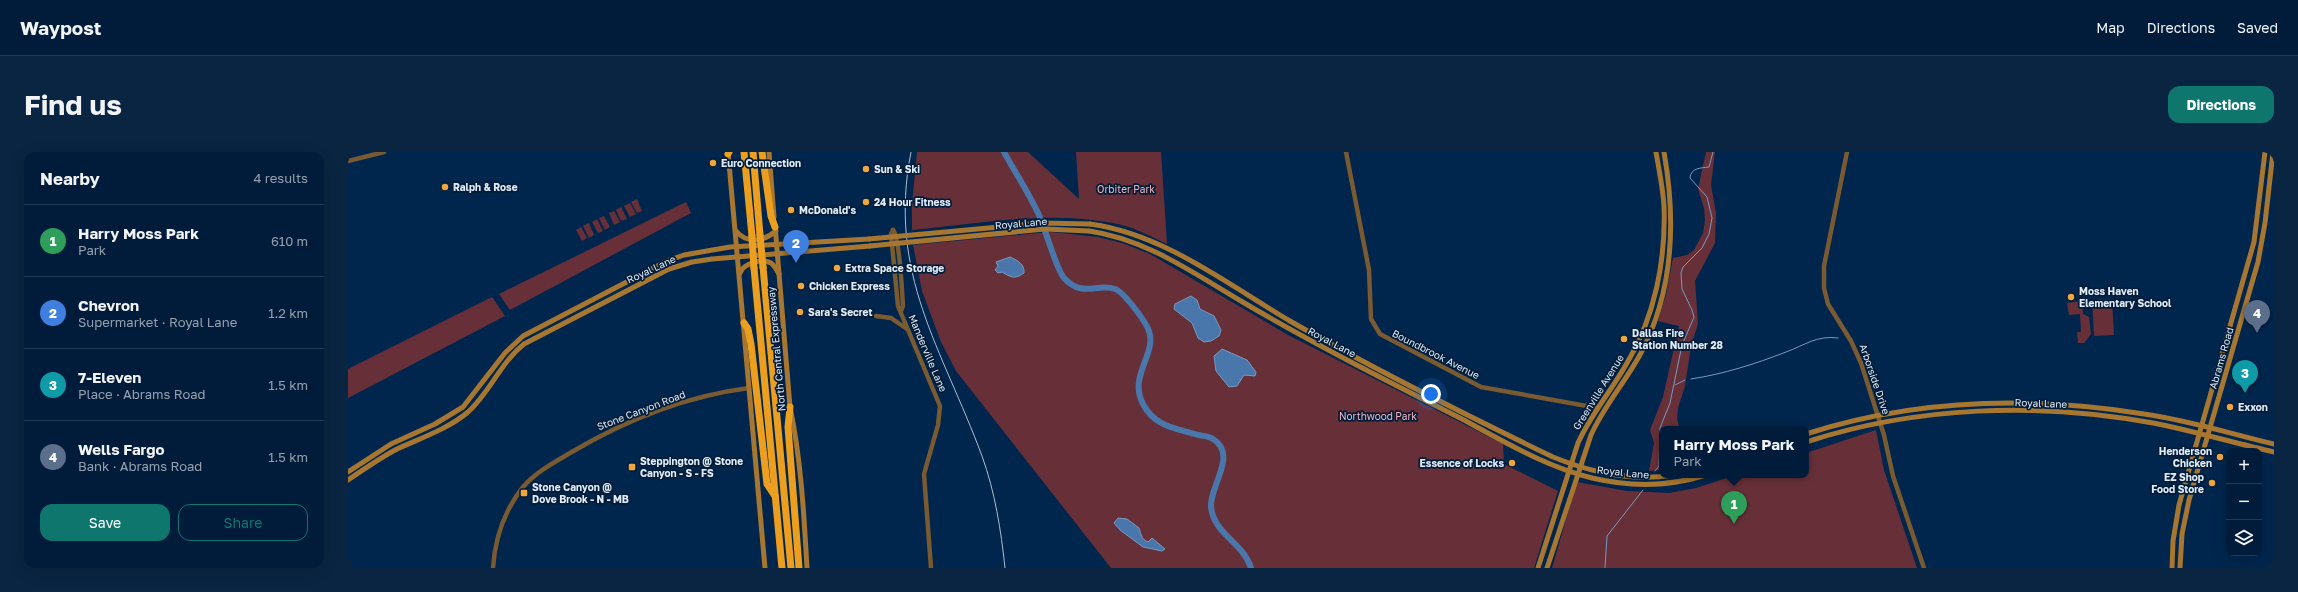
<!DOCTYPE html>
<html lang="en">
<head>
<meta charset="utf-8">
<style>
  :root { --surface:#001c3a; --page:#0a2542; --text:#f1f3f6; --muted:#95a1af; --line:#223a54; --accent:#0f766e }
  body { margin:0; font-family:"Golos Text",sans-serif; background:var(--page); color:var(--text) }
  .controls { position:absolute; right:12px; bottom:12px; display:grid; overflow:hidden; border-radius:8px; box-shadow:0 4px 16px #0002 }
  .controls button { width:36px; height:36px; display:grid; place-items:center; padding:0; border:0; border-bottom:1px solid var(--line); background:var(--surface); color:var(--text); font:20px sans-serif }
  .you { position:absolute; left:1083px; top:242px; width:14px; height:14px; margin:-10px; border:3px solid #fff; border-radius:50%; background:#1a73e8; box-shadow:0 0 0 6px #1a73e833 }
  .badge { display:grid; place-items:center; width:26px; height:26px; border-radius:50%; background:var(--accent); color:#fff; font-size:13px; font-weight:700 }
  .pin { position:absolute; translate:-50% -33px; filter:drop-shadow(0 1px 2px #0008) }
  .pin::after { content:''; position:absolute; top:21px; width:14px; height:12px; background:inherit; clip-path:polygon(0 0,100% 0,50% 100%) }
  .popup { position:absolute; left:1311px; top:274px; width:150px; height:52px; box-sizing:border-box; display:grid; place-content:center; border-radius:8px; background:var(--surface); filter:drop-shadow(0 1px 3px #0005); font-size:13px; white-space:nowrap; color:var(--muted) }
  .popup b { font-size:15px; color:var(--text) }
  .popup::after { content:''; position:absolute; left:50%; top:100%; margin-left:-8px; border:8px solid transparent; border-top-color:var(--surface) }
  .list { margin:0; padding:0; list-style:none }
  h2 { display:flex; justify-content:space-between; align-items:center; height:52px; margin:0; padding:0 16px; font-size:17px }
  h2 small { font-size:13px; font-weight:400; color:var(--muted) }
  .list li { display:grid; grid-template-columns:26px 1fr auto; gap:12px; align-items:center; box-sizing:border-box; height:72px; padding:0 16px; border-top:1px solid var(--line) }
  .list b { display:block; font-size:15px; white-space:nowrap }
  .list p { margin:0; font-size:13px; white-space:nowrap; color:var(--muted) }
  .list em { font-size:13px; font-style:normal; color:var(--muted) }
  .actions { display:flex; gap:8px; padding:12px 16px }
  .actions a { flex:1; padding:9px 0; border:1px solid var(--accent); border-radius:12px; text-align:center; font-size:14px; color:var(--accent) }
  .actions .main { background:var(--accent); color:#fff }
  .icon { flex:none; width:22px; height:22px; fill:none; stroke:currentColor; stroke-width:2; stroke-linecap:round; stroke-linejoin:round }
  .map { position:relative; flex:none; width:1926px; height:416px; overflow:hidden; border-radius:12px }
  header { display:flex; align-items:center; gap:24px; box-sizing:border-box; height:56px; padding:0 20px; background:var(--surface); border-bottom:1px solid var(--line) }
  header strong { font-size:19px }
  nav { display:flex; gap:22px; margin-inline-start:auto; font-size:14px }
  .intro { display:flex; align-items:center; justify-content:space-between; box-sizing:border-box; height:96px; padding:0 24px }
  h1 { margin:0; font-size:28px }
  .button { padding:10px 18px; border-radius:12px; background:var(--accent); color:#fff; font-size:14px; font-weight:700 }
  main { display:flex; gap:24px; padding:0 24px }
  aside { flex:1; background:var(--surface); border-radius:12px; box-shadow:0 4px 16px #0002 }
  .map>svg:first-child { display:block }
  .green { fill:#673038 }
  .water { fill:#4977ab; stroke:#779ac2 }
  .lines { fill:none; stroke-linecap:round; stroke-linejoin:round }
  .stream { stroke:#779ac2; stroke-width:1 }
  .river { stroke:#4977ab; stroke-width:6 }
  .tertiary { stroke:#795a31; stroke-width:4.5 }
  .secondary { stroke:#a77630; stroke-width:5 }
  .motorway { stroke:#ec9f1e; stroke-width:7 }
  .tram { stroke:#acbdd0; stroke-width:1 }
  .secondary-bridge { stroke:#a77630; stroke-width:5 }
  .motorway-bridge { stroke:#ec9f1e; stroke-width:7 }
  .poi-dot { fill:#efa73d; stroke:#031d39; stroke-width:1.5 }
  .labels { text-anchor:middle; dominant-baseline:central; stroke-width:3.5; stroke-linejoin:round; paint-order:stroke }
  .poi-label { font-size:10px; font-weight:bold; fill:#e1ecf9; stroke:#031d39; text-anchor:start }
  .park-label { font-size:10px; fill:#f6b5bb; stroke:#031d39 }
  .street-label { font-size:10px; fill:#e1ecf9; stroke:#031d39 }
</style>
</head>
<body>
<header>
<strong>Waypost</strong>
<nav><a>Map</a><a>Directions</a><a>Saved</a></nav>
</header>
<div class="intro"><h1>Find us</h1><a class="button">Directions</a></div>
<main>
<aside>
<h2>Nearby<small>4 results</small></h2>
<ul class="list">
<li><span class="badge" style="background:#2e9e5b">1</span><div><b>Harry Moss Park</b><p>Park</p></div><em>610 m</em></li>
<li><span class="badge" style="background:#3f7fe0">2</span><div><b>Chevron</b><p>Supermarket · Royal Lane</p></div><em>1.2 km</em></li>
<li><span class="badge" style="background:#0f9aa8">3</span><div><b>7-Eleven</b><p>Place · Abrams Road</p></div><em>1.5 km</em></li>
<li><span class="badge" style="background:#5c6f8a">4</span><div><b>Wells Fargo</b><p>Bank · Abrams Road</p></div><em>1.5 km</em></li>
</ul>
<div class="actions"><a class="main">Save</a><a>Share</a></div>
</aside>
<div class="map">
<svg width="1926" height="416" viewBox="0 0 1926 416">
  <rect width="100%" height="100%" fill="#00264d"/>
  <!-- green -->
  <g class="green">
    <path d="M 569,0 L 680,0 L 731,47 L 728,0 L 813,0 L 819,92 C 802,84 784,74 765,71 C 700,58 629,72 564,78 L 564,52 Z"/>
    <polygon points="1358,0 1367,0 1363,33 1368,61 1367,91 1347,129 1350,172 1343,194 1337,234 1330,256 1329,267 1332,277 1314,277 1314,318 1301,319 1306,291 1302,278 1315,245 1331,174 1310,169 1318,143 1325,106 1339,103 1346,98 1355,81 1357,68 1356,56 1350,37"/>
    <polygon points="289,47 294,59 289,61 283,50"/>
    <polygon points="338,50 343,61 162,158 151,142"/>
    <polygon points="282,51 288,62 282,65 276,54"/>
    <polygon points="273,55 279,67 273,69 268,58"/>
    <polygon points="266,59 272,70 266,73 261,61"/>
    <polygon points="256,64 262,75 257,78 251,66"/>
    <polygon points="249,67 255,79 250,81 244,70"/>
    <polygon points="241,71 246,83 241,86 235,74"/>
    <polygon points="233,75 239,86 234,89 228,78"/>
    <polygon points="703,80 750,85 774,91 802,102 940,183 1155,292 1156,312 1210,339 1186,416 763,416 608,219 593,190 574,139 565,93"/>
    <polygon points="144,145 157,164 0,246 0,217"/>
    <polygon points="1764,147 1766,183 1746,184 1744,148"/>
    <polygon points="1734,149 1735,162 1741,165 1743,182 1736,191 1730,191 1729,180 1733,180 1732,162 1721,163 1719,151"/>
    <polygon points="1528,278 1536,318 1569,416 1204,416 1229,330 1279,339 1321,341 1348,336 1388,323 1458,323 1458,301"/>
  </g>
  <!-- water -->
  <g class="water">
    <path d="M 662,105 C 669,108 677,112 676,121 C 666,128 663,125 654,120 L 650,121 L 647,118 L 650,114 L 648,110 Z"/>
    <polygon points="843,144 849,148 852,157 866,164 873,178 871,184 863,189 856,190 850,186 844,171 826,157 827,152"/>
    <polygon points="874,197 899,208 908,220 907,224 896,223 889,234 881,235 868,219 866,204"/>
    <path d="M 770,366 L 779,367 L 791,376 C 793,382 793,387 800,390 L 804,386 L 817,397 L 814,399 L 795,395 L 772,378 L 766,371 Z"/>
  </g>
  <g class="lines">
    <!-- stream -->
    <g class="stream">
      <path d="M 1343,227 C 1376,222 1407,212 1438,200 C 1457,193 1469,183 1490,186"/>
      <polyline points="1327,233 1337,228"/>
      <path d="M 1307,319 L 1311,314 L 1312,276 L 1322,251 L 1334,193 L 1346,165 L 1344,158 L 1334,137 L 1333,121 L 1335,115 L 1354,96 L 1361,82 L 1364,66 L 1359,45 L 1342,26 C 1343,16 1352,16 1361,15 L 1365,0"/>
      <polyline points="1257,416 1259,384 1295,338"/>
    </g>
    <!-- river -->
    <path class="river" d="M 656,0 C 667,20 680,40 690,61 C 697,75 708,117 716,126 C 734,146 749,131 767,137 C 776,140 798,170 801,179 C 809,202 780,224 795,252 C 807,275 827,276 850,283 C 855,284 861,284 865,287 C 890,302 862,334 863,354 C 865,382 895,390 903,416"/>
    <!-- tertiary -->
    <g class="tertiary">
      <polyline points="998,0 1021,118 1023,167 1032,182 1133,235 1250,256"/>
      <polyline points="1499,0 1476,114 1476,136 1480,152 1503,189 1513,211 1536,283 1545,324 1576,416"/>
      <polyline points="0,9 36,0"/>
      <polyline points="545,78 543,82 550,154 592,254 590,273 576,322 583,416"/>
      <path d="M 545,78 C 552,86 554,140 555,154 L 553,159"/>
      <polyline points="528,164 543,166 559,177"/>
      <path d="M 145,416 C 147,385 156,359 175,335 C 188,320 205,311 222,301 C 276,269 338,244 401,236"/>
    </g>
    <!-- secondary -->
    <g class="secondary">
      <polyline points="380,0 417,416"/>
      <polyline points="421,0 426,65"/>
      <path d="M 742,72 C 816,82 879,132 942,169 C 1027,218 1116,262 1205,305 C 1242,320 1284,330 1325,323"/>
      <path d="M 427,73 L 442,255 C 453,307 456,363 459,416"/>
      <path d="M 388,79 C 399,92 415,90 428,79"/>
      <path d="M 741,79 C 799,87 848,123 898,152 C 968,193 1041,230 1114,267 C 1155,289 1198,315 1244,326 C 1282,335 1320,335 1358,323"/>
      <path d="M 392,121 C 396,111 414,106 423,111 C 427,114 429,119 431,122"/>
      <path d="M 1458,282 C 1567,247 1683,244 1796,262 C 1840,268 1883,282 1926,292"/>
      <path d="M 1458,290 C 1569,254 1690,250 1805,271 C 1846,279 1886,291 1926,300"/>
      <polyline points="0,320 43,292 87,272 115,255 157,201 175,184 319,109 336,103 382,95 521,87"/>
      <path d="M 0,328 C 16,317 32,306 49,297 C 73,286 100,277 120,260 C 142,240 153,210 176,192 L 321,117 L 344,110 L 364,107 L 522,94"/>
      <path d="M 1190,416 L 1230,291 C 1243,262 1264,238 1279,211 C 1307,165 1318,107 1316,54 C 1315,36 1311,18 1308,0"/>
      <path d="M 1199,416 L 1243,283 C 1256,254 1278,229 1293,201 C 1326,138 1328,68 1316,0"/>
      <polyline points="1824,416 1825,389 1831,353 1906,90 1917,0"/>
      <polyline points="1832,416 1834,382 1841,348 1910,110 1917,71 1925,0"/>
    </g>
    <!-- motorway -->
    <g class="motorway">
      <polyline points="396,0 404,84"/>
      <polyline points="405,0 412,83"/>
      <polyline points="414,0 423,64 427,75"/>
      <polyline points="380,2 381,0"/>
      <polyline points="415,115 443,416"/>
      <polyline points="406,116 434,416"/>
      <polyline points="396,171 400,177 403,192 419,332 427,344"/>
      <polyline points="442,255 440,275 451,416"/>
    </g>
    <!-- tram -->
    <path class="tram" d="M 563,0 C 539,122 594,196 634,304 C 647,340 653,378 657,416"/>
    <!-- secondary-bridge -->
    <g class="secondary-bridge">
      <polyline points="521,87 693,71 742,72"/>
      <polyline points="522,94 697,77 741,79"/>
    </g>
    <!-- motorway-bridge -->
    <g class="motorway-bridge">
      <polyline points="412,83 415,115"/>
      <polyline points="404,84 406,116"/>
    </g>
  </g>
  <!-- markers -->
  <g class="poi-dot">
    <circle cx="365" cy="11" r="4"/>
    <circle cx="518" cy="17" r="4"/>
    <circle cx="97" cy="35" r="4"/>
    <circle cx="518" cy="50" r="4"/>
    <circle cx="443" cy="58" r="4"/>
    <circle cx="489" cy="116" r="4"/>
    <circle cx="453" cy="134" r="4"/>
    <circle cx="1723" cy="145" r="4"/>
    <circle cx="452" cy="160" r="4"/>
    <circle cx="1276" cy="187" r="4"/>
    <circle cx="1882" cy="255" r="4"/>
    <circle cx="1872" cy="305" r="4"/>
    <circle cx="1164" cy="311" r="4"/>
    <rect x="280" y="311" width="8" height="8" rx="2"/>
    <circle cx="1864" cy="331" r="4"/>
    <rect x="172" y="337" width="8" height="8" rx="2"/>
  </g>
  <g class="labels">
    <!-- poi labels -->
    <g class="poi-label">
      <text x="373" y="11">Euro Connection</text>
      <text x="526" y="17">Sun &amp; Ski</text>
      <text x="105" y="35">Ralph &amp; Rose</text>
      <text x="526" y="50">24 Hour Fitness</text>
      <text x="451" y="58">McDonald's</text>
      <text x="497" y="116">Extra Space Storage</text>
      <text x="461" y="134">Chicken Express</text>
      <text x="1731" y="139">Moss Haven<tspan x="1731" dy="12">Elementary School</tspan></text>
      <text x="460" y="160">Sara's Secret</text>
      <text x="1284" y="181">Dallas Fire<tspan x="1284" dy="12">Station Number 28</tspan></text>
      <text x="1890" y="255">Exxon</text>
      <text x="1864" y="299" text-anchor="end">Henderson<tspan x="1864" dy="12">Chicken</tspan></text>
      <text x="292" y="309">Steppington @ Stone<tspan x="292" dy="12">Canyon - S - FS</tspan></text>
      <text x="1156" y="311" text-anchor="end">Essence of Locks</text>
      <text x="1856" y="325" text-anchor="end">EZ Shop<tspan x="1856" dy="12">Food Store</tspan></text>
      <text x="184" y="335">Stone Canyon @<tspan x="184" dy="12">Dove Brook - N - MB</tspan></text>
    </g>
    <!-- park labels -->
    <g class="park-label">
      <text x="778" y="37">Orbiter Park</text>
      <text x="1030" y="264">Northwood Park</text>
    </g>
    <!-- street labels -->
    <g class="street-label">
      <text transform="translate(673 71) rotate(-5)">Royal Lane</text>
      <text transform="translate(303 117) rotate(-25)">Royal Lane</text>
      <text transform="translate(984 190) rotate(28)">Royal Lane</text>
      <text transform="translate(428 197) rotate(-95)">North Central Expressway</text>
      <text transform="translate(580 201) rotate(67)">Manderville Lane</text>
      <text transform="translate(1088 202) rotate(27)">Boundbrook Avenue</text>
      <text transform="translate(1873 206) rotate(-74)">Abrams Road</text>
      <text transform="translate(1527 227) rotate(71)">Arborside Drive</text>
      <text transform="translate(1250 240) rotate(-58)">Greenville Avenue</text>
      <text transform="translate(1693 251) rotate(2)">Royal Lane</text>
      <text transform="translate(293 258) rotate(-21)">Stone Canyon Road</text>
      <text transform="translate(1275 320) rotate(6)">Royal Lane</text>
    </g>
  </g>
</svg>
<div class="controls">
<button>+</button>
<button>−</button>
<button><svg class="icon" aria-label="layers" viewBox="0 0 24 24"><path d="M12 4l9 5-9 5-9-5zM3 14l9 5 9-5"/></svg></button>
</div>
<div class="you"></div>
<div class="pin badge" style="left:1386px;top:372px;background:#2e9e5b">1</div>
<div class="popup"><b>Harry Moss Park</b>Park</div>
<div class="pin badge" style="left:448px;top:111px;background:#3f7fe0">2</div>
<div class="pin badge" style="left:1897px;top:241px;background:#0f9aa8">3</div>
<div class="pin badge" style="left:1909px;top:181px;background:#5c6f8a">4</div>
</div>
</main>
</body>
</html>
